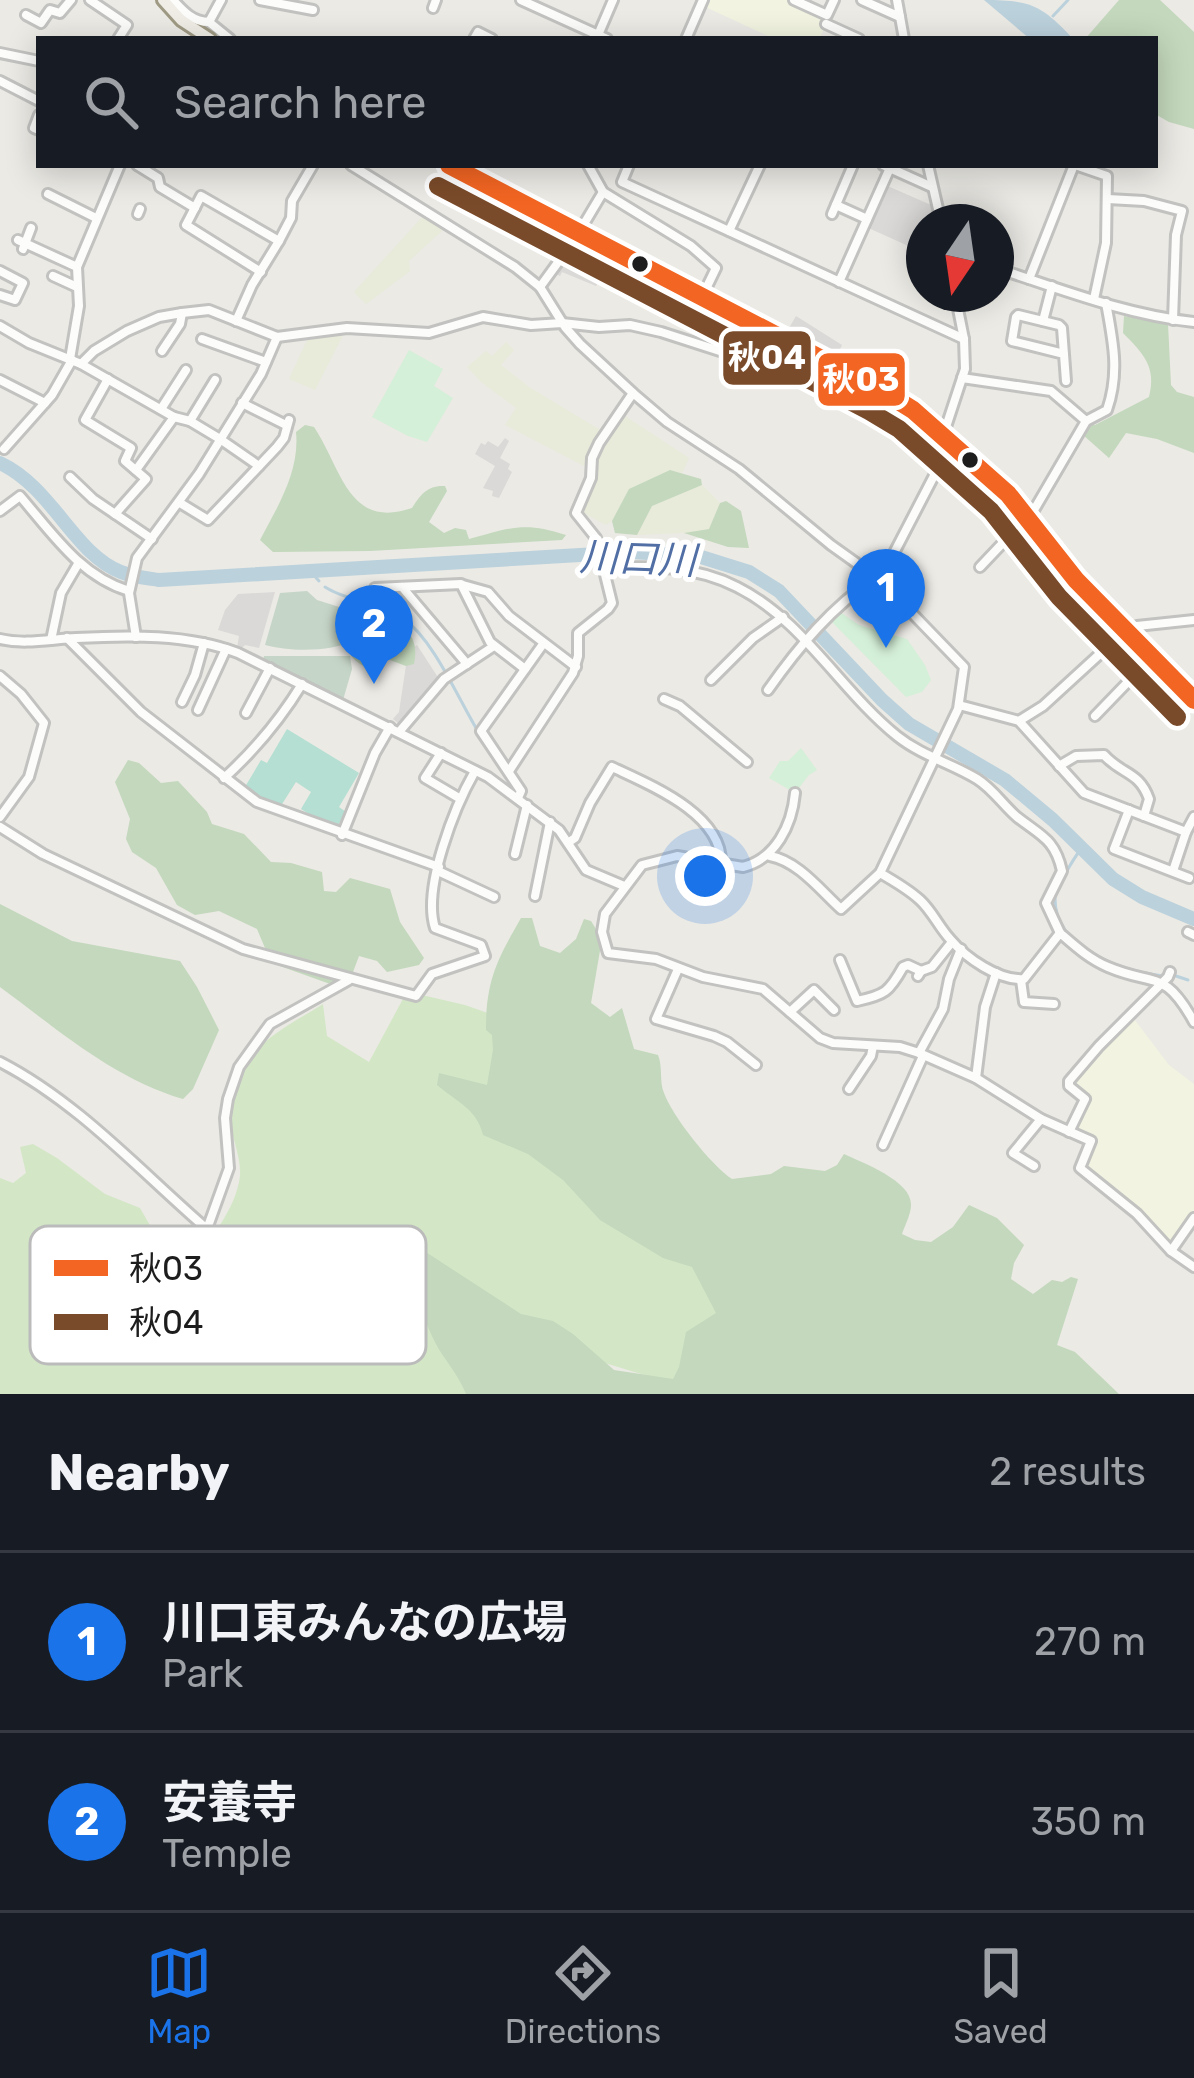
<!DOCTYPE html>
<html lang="en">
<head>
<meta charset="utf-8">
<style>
  :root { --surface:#171b24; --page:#20242c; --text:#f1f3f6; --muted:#9ea1a6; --line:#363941; --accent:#1a73e8 }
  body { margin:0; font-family:Rubik,"Noto Sans JP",sans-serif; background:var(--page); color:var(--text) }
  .compass { position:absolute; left:906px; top:204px; width:108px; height:108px; border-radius:50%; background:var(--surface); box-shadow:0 6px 30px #0003; rotate:193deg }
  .you { position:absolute; left:705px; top:876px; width:42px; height:42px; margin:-30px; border:9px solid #fff; border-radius:50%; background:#1a73e8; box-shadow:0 0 0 18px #1a73e833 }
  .badge { display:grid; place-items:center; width:78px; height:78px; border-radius:50%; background:var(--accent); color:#fff; font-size:39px; font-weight:700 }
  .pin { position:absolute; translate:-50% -99px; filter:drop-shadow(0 3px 6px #0008) }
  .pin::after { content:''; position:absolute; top:63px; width:42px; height:36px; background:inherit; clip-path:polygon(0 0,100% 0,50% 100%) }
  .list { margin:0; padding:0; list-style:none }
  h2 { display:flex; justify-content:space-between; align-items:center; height:156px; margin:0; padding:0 48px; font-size:51px }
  h2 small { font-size:39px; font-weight:400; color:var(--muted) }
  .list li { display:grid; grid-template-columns:78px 1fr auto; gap:36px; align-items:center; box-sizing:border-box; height:180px; padding:0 48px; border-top:3px solid var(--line) }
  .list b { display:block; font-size:45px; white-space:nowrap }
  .list p { margin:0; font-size:39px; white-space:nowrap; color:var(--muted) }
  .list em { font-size:39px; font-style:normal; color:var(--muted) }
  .icon { flex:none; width:66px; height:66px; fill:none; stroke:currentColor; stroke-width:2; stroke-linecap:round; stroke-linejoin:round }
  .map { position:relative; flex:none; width:1194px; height:1394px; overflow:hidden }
  .search { position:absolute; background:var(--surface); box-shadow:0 6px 30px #0003; left:36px; right:36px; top:36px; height:132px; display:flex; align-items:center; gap:30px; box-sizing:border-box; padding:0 42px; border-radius:0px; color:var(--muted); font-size:45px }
  .sheet { height:516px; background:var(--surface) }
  nav { display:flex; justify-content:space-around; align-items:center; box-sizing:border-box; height:168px; border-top:3px solid var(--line); background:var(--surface); font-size:33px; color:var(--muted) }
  nav a { display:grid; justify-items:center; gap:6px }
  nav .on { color:var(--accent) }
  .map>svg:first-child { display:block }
  .residential { fill:#dad9d7 }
  .education { fill:#f2f4e1 }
  .farmland { fill:#e8ebd9 }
  .grass { fill:#d3e7c6 }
  .forest { fill:#c3d8bc }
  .cemetery { fill:#c5d5c7 }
  .park { fill:#d5f0d8 }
  .pitch { fill:#b4dfd2 }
  .water { fill:#bbd1dc }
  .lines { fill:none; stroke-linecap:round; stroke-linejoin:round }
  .stream { stroke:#bbd1dc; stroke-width:3 }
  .river { stroke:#bbd1dc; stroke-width:14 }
  .minor-casing { stroke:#c2c2c0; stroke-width:14 }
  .primary-casing { stroke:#9f9a84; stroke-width:16 }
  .minor { stroke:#fcfcfb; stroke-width:8 }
  .primary { stroke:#efede5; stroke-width:10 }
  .bus-1-casing { stroke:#fff; stroke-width:27 }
  .bus-2-casing { stroke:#fff; stroke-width:27 }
  .bus-1 { stroke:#f26522; stroke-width:18 }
  .bus-2 { stroke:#7a4b2a; stroke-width:18 }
  .bus-dot { fill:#1d1d1d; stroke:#fff; stroke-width:4.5 }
  .labels { text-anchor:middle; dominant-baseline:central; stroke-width:10; stroke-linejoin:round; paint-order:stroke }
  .water-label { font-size:39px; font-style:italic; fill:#516fa4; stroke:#fff }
  .key { fill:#fff; stroke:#bbb; stroke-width:3 }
  .key-label { font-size:33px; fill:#1d1d1d }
  .line-badge { stroke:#fff; stroke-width:4.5 }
  .badge-label { font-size:33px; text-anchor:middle; font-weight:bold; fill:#fff }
</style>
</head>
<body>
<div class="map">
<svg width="1194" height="1394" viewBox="0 0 1194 1394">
  <rect width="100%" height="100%" fill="#ebeae5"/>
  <!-- residential -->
  <g class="residential">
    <polygon points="883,184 938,208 941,222 924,222 924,253 864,226"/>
    <polygon points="566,251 596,265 604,252 635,268 627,285 604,273 596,286 562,272 560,276 551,272"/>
    <polygon points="796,316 842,345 834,362 785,335"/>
    <polygon points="505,438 509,441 500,458 510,464 508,469 512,472 499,498 492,496 493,491 483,488 495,466 475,454 481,443 485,445 488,441 498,447"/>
    <polygon points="275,592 259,648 245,645 241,649 237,648 239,636 218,630 225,610 238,594"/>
    <polygon points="417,645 439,679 400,725 393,719 399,712 408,652"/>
  </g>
  <!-- education -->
  <g class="education">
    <polygon points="703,0 794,0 826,18 826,24 819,39 775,39 701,5"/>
    <polygon points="1131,1015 1169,1065 1194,1084 1194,1218 1171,1251 1137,1214 1080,1168 1090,1141 1069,1132 1084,1099 1069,1081"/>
  </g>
  <!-- farmland -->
  <g class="farmland">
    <polygon points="425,214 445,228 409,261 410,271 366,304 354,292"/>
    <polygon points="345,331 315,390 289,379 309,336"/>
    <polygon points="506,342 514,350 501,365 529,387 602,431 584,466 505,425 516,408 481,382 467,367 486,351 492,356"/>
    <polygon points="622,414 689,458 682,473 670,470 629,489 612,521 606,525 580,511 595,476 603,442"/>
    <polygon points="702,485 720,503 709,529 684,533 637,535 652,506"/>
  </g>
  <!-- grass -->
  <path class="grass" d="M 422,995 L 465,1005 L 502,1018 L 767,1246 L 694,1390 L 512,1335 L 477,1394 L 0,1394 L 0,1178 L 13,1183 L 26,1173 L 20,1147 L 33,1144 L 57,1158 L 105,1194 L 140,1208 L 155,1234 L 179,1248 C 194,1243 203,1233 218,1228 C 228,1213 238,1194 240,1176 C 241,1160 235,1146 232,1131 C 226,1100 239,1067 261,1046 C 278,1029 303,1017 323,1004 L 327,1036 L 369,1062 L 404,997 Z"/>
  <!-- forest -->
  <g class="forest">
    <polygon points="1119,0 1160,0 1194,32 1194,129 1169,122 1155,114 1155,39 1085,39"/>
    <path d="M 1124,316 L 1168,324 L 1171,385 L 1177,392 L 1194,397 L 1194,453 L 1157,439 L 1126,433 L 1109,458 L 1082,434 L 1089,423 L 1095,425 L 1149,397 C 1157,367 1143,353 1123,333 Z"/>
    <path d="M 305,425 L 314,427 C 342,469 348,530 412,508 C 421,494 428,485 445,486 L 447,491 L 429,522 L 444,533 L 455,528 L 466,530 L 469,539 C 510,528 524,521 566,535 L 562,540 L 370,551 L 273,552 L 260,540 C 278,506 300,471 296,432 Z"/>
    <polygon points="670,470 701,479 702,485 652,506 637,535 615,533 612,521 629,489"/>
    <polygon points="726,501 741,511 749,548 728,547 684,533 709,529 720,503"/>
    <path d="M 367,611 C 395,617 422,631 414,664 L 406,666 L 379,656 L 376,653 L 376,647 L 383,644 L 377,641 L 378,635 L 376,634 L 366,643 L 361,655 L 374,660 L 371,667 L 368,668 C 333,652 354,632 367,611 Z"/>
    <polygon points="128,760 139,763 161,783 178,781 207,812 212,824 244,834 271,862 291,863 322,872 324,891 336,892 350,878 390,889 400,922 424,958 419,965 387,972 377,961 359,956 353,972 333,985 277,965 265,948 257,929 219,911 195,915 177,905 156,868 132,852 126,839 130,819 115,782"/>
    <path d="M 0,904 L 72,941 L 180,961 L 197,987 L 219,1030 L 193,1089 L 183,1099 C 114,1079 57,1029 0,987 Z"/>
    <path d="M 521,918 L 532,918 L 540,946 L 560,953 L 576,939 L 584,919 L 591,921 L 602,939 L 591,1003 L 610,1017 L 622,1008 L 634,1049 L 658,1055 C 663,1067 659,1081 664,1093 C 672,1116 712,1166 732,1179 L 771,1174 L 784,1166 L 825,1171 L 837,1165 L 844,1154 C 863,1163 912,1181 911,1205 C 911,1214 905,1225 902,1234 L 915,1240 L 931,1242 L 953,1227 L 969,1205 L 997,1218 L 1024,1245 L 1014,1263 L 1011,1279 L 1033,1294 L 1052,1280 L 1062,1282 L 1071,1277 L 1078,1279 L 1057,1345 L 1075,1352 L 1119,1394 L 466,1394 C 457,1371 441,1357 432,1336 C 420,1310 412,1281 408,1253 L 415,1245 L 521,1314 L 553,1321 L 573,1334 L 614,1370 L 673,1379 L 679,1367 L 686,1332 L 716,1313 L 692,1267 L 663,1258 L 600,1220 L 563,1180 L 528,1154 L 483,1135 C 477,1109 457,1102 437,1085 L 439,1073 L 487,1085 L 493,1050 L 492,1035 L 486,1030 C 486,980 497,960 521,918 Z"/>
  </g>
  <!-- cemetery -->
  <g class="cemetery">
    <path d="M 307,591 L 317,600 L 371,617 L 369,636 L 357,634 L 355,640 C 332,652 291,652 265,645 L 280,593 Z"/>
    <polygon points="264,656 350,656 352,669 343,700 263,661"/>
  </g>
  <!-- park -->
  <g class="park">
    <polygon points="409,350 443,369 434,386 453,398 427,442 408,436 372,417"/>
    <polygon points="840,612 859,625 907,639 925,665 931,680 922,692 906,697 831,621"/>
    <polygon points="801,748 817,770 809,775 795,793 769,778 780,761 788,761"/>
  </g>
  <!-- pitch -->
  <polygon class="pitch" points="287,729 359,773 339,807 346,812 335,830 301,809 311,792 296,782 277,812 242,792 261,760 267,763"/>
  <!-- water -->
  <path class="water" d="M 984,0 C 1030,0 1042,5 1073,39 L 1030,39 Z"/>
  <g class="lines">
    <!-- stream -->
    <g class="stream">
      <polyline points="1053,16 1068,0"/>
      <polyline points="309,570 319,581"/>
      <path d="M 325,587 C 348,602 381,602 403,618 C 441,646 465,719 495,758"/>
      <polyline points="503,771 515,790"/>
      <polyline points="534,805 570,835"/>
      <path d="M 1081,849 C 1074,858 1055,889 1055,899 C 1055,949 1123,971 1163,976"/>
      <polyline points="1173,975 1188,980"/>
    </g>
    <!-- river -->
    <path class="river" d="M 0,463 C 53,488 74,554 121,572 C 133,577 146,578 159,580 L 631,552 L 698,556 L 749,572 L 779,591 L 882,700 L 909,724 L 1005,780 L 1053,820 L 1113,879 L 1142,897 L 1194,919"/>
    <!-- minor casing -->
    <g class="minor-casing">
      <g id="minor">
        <polyline points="90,0 127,25 118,39"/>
        <path d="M 173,0 C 184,12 193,22 209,22 L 221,0"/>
        <polyline points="260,0 313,10"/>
        <polyline points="521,0 607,39"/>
        <polyline points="794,0 827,15 834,0"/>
        <polyline points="862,0 900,17"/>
        <polyline points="897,0 904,39"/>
        <polyline points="433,8 436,0"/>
        <polyline points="26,15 41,23 50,10 60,13 71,0"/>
        <polyline points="209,22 230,39"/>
        <polyline points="826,24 859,39"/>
        <polyline points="598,35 613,0"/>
        <polyline points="474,39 478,32 492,39"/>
        <polyline points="686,39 703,0"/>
        <polyline points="0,53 39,61"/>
        <polyline points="0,81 39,101"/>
        <polyline points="39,115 34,128 39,130"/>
        <polyline points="137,165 158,178 160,187 195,208"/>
        <path d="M 351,165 L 515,267 L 540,287 L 565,327 L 580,344 L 633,393 L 667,422 L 739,469 L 831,545 L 880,580 L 964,667 L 958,709 L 880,873 L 841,909 C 821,891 798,861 770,856"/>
        <polyline points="588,165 603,192 691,246 716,268 702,297"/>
        <polyline points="629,165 622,182 964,339"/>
        <polyline points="883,165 932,187"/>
        <polyline points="928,165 941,222"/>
        <polyline points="1075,165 1107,176 1106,243 1094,299"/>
        <polyline points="48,194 96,218"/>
        <polyline points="1108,199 1144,201 1182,211 1176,235 1173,320"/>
        <polyline points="836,205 867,219"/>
        <polyline points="138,214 140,209"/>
        <polyline points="832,214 853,165"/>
        <polyline points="729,231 760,165"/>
        <polyline points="18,240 77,267"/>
        <polyline points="23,249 31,228"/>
        <path d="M 996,268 C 1060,289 1127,315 1194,322"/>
        <polyline points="0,271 23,283 15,300 0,295"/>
        <polyline points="261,272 186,225 201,196 279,241"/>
        <polyline points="53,276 77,287"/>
        <polyline points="1029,279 1074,165"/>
        <polyline points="839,282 890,168"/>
        <polyline points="540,287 575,239 603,192"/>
        <polyline points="236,321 252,285 279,241 291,218 292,201 313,165"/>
        <polyline points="1043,321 1052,286"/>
        <polyline points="0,326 29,343 81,364 174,417 190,421 220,439 259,466"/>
        <polyline points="202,339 266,362"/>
        <polyline points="162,351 180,324 182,313"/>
        <polyline points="1064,354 1012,341 1016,317 1018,315 1059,325 1062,328 1066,381"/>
        <polyline points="70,359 79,306 77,267 120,165"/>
        <polyline points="81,364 94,351 127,331 159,317 182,313 209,310 277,337 347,328 429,333 483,317 531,325 562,323 599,327 630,325 661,332 785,372 833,396 882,409 893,404 896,399"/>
        <polyline points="962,378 1051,391 1086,421"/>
        <polyline points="108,379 85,420 131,448 125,461 146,479 115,514"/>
        <polyline points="0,380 45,403"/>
        <polyline points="242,403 286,425"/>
        <polyline points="161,409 186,370"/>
        <polyline points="190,421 215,380"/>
        <polyline points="943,436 965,369 964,339 955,294"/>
        <polyline points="4,449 52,395 72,360"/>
        <polyline points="136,470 174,417"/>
        <polyline points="70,477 93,499 152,539"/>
        <polyline points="180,503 208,520 277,447 284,438 289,420"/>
        <path d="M 0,511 L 20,496 C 52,533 80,576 129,591"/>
        <path d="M 980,567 L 1034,510 L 1086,421 L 1107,410 C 1120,373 1113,341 1106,303"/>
        <path d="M 603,568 C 650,566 694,565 737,587 C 803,620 840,690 897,736 C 922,756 951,763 977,779 C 993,789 1003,805 1017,817 C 1041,836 1055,839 1062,871 L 1046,903 L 1060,933"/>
        <polyline points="880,580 951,443"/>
        <polyline points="463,585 488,592 509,616 576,667"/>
        <polyline points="402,587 467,664"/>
        <polyline points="375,588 461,584 490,642 525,669"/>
        <polyline points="136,637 129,593 137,558 199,474 261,374 277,337"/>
        <polyline points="67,638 141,712 257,802 439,867"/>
        <path d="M 0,639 C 25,645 51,639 76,638 C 129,635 188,634 238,653 L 488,777 L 559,830 L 586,870 L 624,886"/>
        <polyline points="51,640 61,593 78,564"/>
        <polyline points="0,676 21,694 44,723 29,777 0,817"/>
        <polyline points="711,680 753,638 783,617"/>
        <path d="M 768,690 C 799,646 831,608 876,577"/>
        <polyline points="664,699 680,706 747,762"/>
        <polyline points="182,702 195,675 204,643"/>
        <polyline points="959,705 1019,721 1084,793 1186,832 1194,817"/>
        <polyline points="198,710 226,649"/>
        <polyline points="246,713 270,668"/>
        <polyline points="1095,716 1152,657"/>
        <polyline points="1019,721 1043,706 1126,630 1137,626 1194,620"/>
        <polyline points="399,732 444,679 494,646"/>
        <polyline points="441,753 425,778 459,798"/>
        <path d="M 1059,766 L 1076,756 L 1104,755 C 1122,775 1139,771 1149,799 L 1144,816"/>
        <polyline points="509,771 573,673 578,656 578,633 608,609 612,603 596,538 576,513 591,478 592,458 599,443 633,393"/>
        <path d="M 224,778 C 256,749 280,720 302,684"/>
        <path d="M 795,793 C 792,826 775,859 743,867 L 677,856 L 642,865 L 605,914 L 602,932 L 608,953 L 656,959 L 703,977 L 763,989 L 820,1038 L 833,1043 L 900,1047 L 919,1053 L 976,1078 L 1041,1119 L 1091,1141 L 1080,1168 L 1137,1214 L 1171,1251 L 1194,1267"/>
        <polyline points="518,798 521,791 481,731 543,644"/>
        <polyline points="1129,810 1114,849 1189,878"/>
        <path d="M 0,827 L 43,854 L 243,949 L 416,996 L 432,974 L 485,956 L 481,945 L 435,928 C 422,888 455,806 475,771"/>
        <polyline points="342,835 375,753 390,727"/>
        <path d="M 569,842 L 575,838 L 590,803 L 612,767 C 650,785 723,814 721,864"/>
        <polyline points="515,854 527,805"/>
        <polyline points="438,871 494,897"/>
        <polyline points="1173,871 1186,832"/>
        <path d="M 880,873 C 894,881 908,889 920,900 C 932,911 939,927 950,939 C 966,958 999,981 1024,979 L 1060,933 C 1075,946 1089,959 1108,967 C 1155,987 1164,968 1194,1022"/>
        <polyline points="535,896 550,822"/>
        <polyline points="1188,932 1194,935"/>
        <path d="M 840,960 L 857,1001 C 885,995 889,992 903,967 L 908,965 L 921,971 L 918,976"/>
        <polyline points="678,969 656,1019 714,1036 727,1042 756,1065"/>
        <polyline points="921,971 932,967 952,942"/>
        <polyline points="1021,980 1024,1002 1054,1004"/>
        <polyline points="790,1012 814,990 834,1010"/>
        <polyline points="919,1053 943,1009 949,979 961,949"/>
        <path d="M 0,1062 C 78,1102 141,1172 207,1229 L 229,1168 L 225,1118 L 228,1099 L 239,1067 L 270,1024 L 349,980"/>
        <polyline points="976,1078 985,1007 996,973"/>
        <polyline points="849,1089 871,1056 873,1046"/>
        <polyline points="1069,1132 1085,1099 1069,1086 1069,1081 1099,1046 1168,977 1170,972"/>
        <polyline points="883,1145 923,1056"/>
        <polyline points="1034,1166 1013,1153 1041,1119"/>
        <polyline points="1171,1251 1194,1218"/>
      </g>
    </g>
    <!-- primary casing -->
    <g class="primary-casing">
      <g id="primary">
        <polyline points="163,0 181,20 210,39"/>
        <polyline points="449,165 881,390 913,410 1008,494 1076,580 1194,700"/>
      </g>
    </g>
    <!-- minor -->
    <use href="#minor" class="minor"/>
    <!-- primary -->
    <use href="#primary" class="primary"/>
    <!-- bus-1 casing -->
    <g class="bus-1-casing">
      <polyline id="bus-1" points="449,165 881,390 913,410 1008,494 1076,580 1194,700"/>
    </g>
    <!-- bus-2 casing -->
    <g class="bus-2-casing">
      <polyline id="bus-2" points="438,186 869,411 899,429 991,511 1059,597 1177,717"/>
    </g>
    <!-- bus-1 -->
    <use href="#bus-1" class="bus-1"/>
    <!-- bus-2 -->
    <use href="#bus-2" class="bus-2"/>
  </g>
  <!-- markers -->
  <g class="bus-dot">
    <circle cx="640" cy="264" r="10"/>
    <circle cx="970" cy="460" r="10"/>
  </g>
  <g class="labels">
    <!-- water labels -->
    <g class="water-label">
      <text transform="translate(638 559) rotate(2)">川口川</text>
    </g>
  </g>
  <!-- legend -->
  <rect x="30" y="1226" width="396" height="138" rx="18" class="key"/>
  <rect x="54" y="1260" width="54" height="16" fill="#f26522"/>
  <rect x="54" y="1314" width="54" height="16" fill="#7a4b2a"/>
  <g class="key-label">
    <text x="129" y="1280">秋03</text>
    <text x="129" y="1334">秋04</text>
  </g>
  <g class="line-badge">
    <rect x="721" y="329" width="92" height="58" rx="12" fill="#7a4b2a"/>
    <rect x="816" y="351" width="91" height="57" rx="12" fill="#f26522"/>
  </g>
  <g class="badge-label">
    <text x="767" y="369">秋04</text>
    <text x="861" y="391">秋03</text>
  </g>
</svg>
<svg class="compass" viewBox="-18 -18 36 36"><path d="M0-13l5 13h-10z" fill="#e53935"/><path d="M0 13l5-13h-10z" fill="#9ea1a6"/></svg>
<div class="you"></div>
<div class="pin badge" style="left:886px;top:648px">1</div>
<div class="pin badge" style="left:374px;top:684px">2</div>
<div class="search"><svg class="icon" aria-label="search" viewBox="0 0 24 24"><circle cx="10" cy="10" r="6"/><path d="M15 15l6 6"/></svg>Search here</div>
</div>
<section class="sheet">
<h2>Nearby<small>2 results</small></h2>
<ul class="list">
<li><span class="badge">1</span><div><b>川口東みんなの広場</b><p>Park</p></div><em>270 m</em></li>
<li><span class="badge">2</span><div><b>安養寺</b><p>Temple</p></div><em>350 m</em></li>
</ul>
</section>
<nav>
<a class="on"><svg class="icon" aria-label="map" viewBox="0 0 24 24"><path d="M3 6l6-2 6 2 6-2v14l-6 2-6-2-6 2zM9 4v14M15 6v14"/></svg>Map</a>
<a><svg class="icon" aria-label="directions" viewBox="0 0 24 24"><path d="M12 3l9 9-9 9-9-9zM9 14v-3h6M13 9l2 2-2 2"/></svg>Directions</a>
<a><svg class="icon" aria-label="saved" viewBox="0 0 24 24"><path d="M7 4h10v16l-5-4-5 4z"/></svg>Saved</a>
</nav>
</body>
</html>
